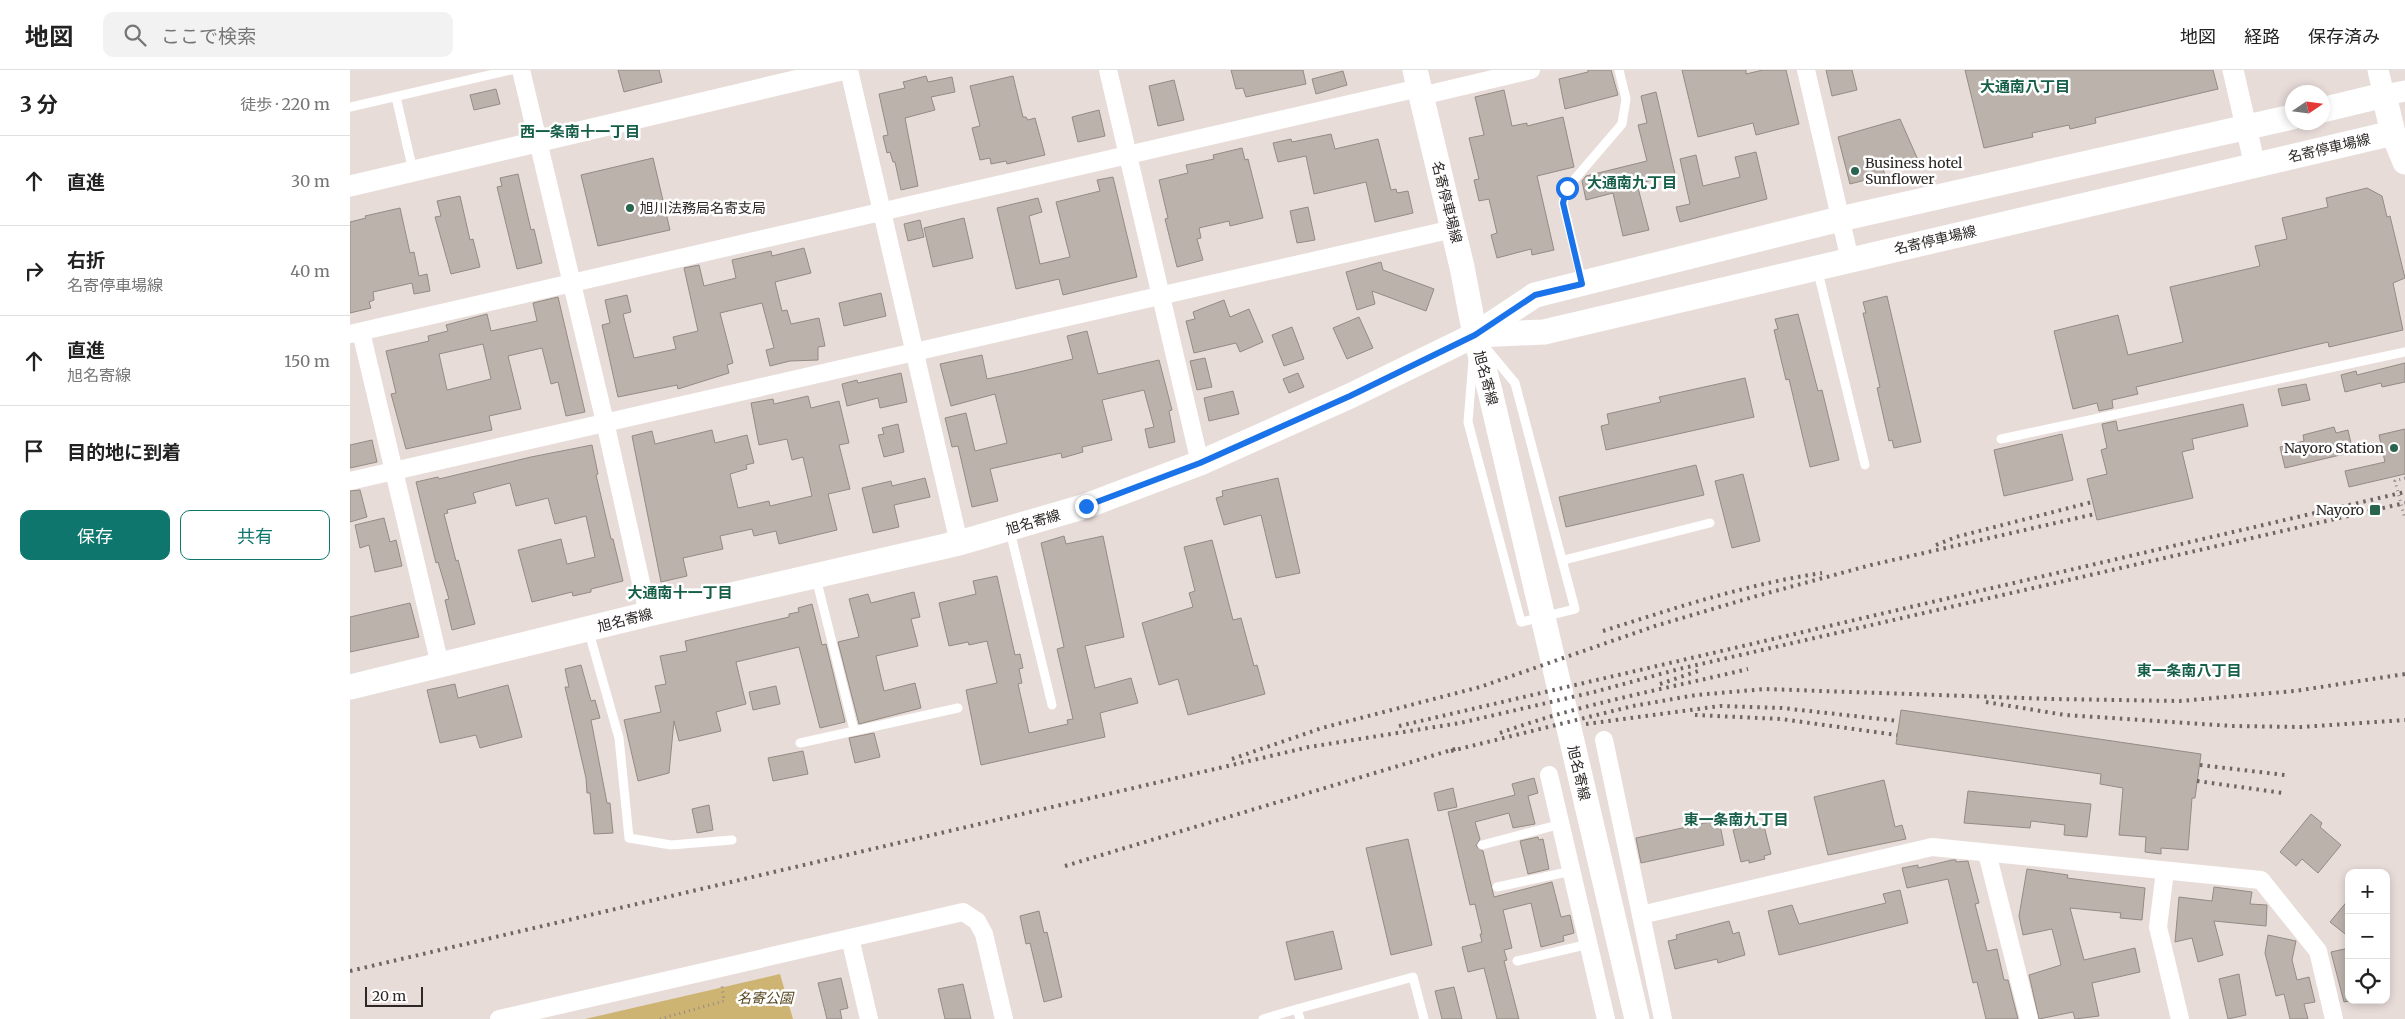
<!DOCTYPE html>
<html lang="ja">
<head>
<meta charset="utf-8">
<style>
  :root { --surface:#fff; --page:#f2f2f2; --text:#222; --muted:#767676; --line:#e0e0e0; --accent:#0f766e }
  body { margin:0; font-family:Merriweather,"Noto Sans JP",serif; background:var(--page); color:var(--text) }
  .controls { position:absolute; right:15px; bottom:15px; display:grid; overflow:hidden; border-radius:10px; box-shadow:0 2px 8px #0003 }
  .controls button { width:45px; height:45px; display:grid; place-items:center; padding:0; border:0; border-bottom:1px solid var(--line); background:var(--surface); color:var(--text); font:25px sans-serif }
  .compass { position:absolute; left:1935px; top:15px; width:45px; height:45px; border-radius:50%; background:var(--surface); box-shadow:0 2px 8px #0003; rotate:77deg }
  .scale { position:absolute; left:15px; bottom:12px; width:58px; box-sizing:border-box; padding-left:5px; border:2px solid #2d2827; border-top:0; font-size:14px; line-height:18px; white-space:nowrap; color:#2d2827; -webkit-text-stroke:4px #fff; paint-order:stroke }
  .stop { position:absolute; width:15px; height:15px; margin:-11px; border:4px solid #1a73e8; border-radius:50%; background:#fff }
  .stop.end { background:#1a73e8; border-color:#fff; box-shadow:0 1px 5px #0008 }
  .list { margin:0; padding:0; list-style:none }
  h2 { display:flex; justify-content:space-between; align-items:center; height:65px; margin:0; padding:0 20px; font-size:21px }
  h2 small { font-size:16px; font-weight:400; color:var(--muted) }
  .list li { display:grid; grid-template-columns:32px 1fr auto; gap:15px; align-items:center; box-sizing:border-box; height:90px; padding:0 20px; border-top:1px solid var(--line) }
  .list b { display:block; font-size:19px; white-space:nowrap }
  .list p { margin:0; font-size:16px; white-space:nowrap; color:var(--muted) }
  .list em { font-size:16px; font-style:normal; color:var(--muted) }
  .actions { display:flex; gap:10px; padding:15px 20px }
  .actions a { flex:1; padding:11px 0; border:1px solid var(--accent); border-radius:10px; text-align:center; font-size:18px; color:var(--accent) }
  .actions .main { background:var(--accent); color:#fff }
  .icon { flex:none; width:28px; height:28px; fill:none; stroke:currentColor; stroke-width:2; stroke-linecap:round; stroke-linejoin:round }
  .map { position:relative; flex:none; width:2055px; height:949px; overflow:hidden }
  header { display:flex; align-items:center; gap:30px; box-sizing:border-box; height:70px; padding:0 25px; background:var(--surface); border-bottom:1px solid var(--line) }
  header strong { font-size:24px }
  nav { display:flex; gap:28px; margin-inline-start:auto; font-size:18px }
  .search { width:350px; height:45px; background:var(--page); display:flex; align-items:center; gap:12px; box-sizing:border-box; padding:0 18px; border-radius:10px; color:var(--muted); font-size:19px }
  main { display:flex }
  aside { flex:1; background:var(--surface) }
  .map>svg:first-child { display:block }
  .green { fill:#ceb472 }
  .building { fill:#bbb2ab; stroke:#938b84; fill-rule:evenodd }
  .lines { fill:none; stroke-linecap:round; stroke-linejoin:round }
  .path { stroke:#928987; stroke-width:3; stroke-dasharray:1 4; stroke-linecap:butt }
  .service { stroke:#fff; stroke-width:9 }
  .minor { stroke:#fff; stroke-width:18 }
  .tertiary { stroke:#fff; stroke-width:21 }
  .secondary { stroke:#fff; stroke-width:25 }
  .rail { stroke:#6e6665; stroke-width:4; stroke-dasharray:2.5 5; stroke-linecap:butt }
  .route { stroke:#1a73e8; stroke-width:6 }
  .poi-dot { fill:#28644e; stroke:#fff; stroke-width:2 }
  .labels { text-anchor:middle; dominant-baseline:central; stroke-width:5; stroke-linejoin:round; paint-order:stroke }
  .street-label { font-size:14px; fill:#2d2827; stroke:#fff }
  .poi-label { font-size:14px; fill:#2d2827; stroke:#fff; text-anchor:start }
  .park-label { font-size:14px; font-style:italic; fill:#55451c; stroke:#fff }
  .neighbourhood-label { font-size:15px; font-weight:bold; fill:#175f48; stroke:#fff }
</style>
</head>
<body>
<header>
<strong>地図</strong>
<div class="search"><svg class="icon" aria-label="search" viewBox="0 0 24 24"><circle cx="10" cy="10" r="6"/><path d="M15 15l6 6"/></svg>ここで検索</div>
<nav><a>地図</a><a>経路</a><a>保存済み</a></nav>
</header>
<main>
<aside>
<h2>3 分<small>徒歩 · 220 m</small></h2>
<ul class="list">
<li><svg class="icon" aria-label="ahead" viewBox="0 0 24 24"><path d="M12 20V5M6 11l6-6 6 6"/></svg><div><b>直進</b></div><em>30 m</em></li>
<li><svg class="icon" aria-label="right" viewBox="0 0 24 24"><path d="M7 20v-9h11M14 6l5 5-5 5"/></svg><div><b>右折</b><p>名寄停車場線</p></div><em>40 m</em></li>
<li><svg class="icon" aria-label="ahead" viewBox="0 0 24 24"><path d="M12 20V5M6 11l6-6 6 6"/></svg><div><b>直進</b><p>旭名寄線</p></div><em>150 m</em></li>
<li><svg class="icon" aria-label="arrive" viewBox="0 0 24 24"><path d="M6 21V4h12l-3 4 3 4H6"/></svg><div><b>目的地に到着</b></div></li>
</ul>
<div class="actions"><a class="main">保存</a><a>共有</a></div>
</aside>
<div class="map">
<svg width="2055" height="949" viewBox="0 0 2055 949">
  <rect width="100%" height="100%" fill="#e8dcd9"/>
  <!-- green -->
  <polygon class="green" points="430,904 443,949 235,949"/>
  <!-- building -->
  <g class="building">
    <polygon points="268,0 309,0 312,12 274,22"/>
    <polygon points="881,0 953,0 956,14 896,27 893,18 886,19"/>
    <polygon points="1238,0 1261,0 1268,25 1215,39 1209,9 1238,2"/>
    <polygon points="1332,0 1396,0 1396,4 1413,0 1436,0 1449,54 1406,65 1403,53 1348,67"/>
    <polygon points="1476,0 1502,0 1507,20 1482,26"/>
    <polygon points="1615,0 1863,0 1868,19 1745,48 1746,53 1720,59 1719,55 1682,63 1683,67 1634,78"/>
    <polygon points="993,1 997,15 966,24 962,9"/>
    <polygon points="576,6 578,12 602,7 605,22 581,27 585,40 555,48 568,116 551,120 545,92 543,92 540,82 537,83 533,66 538,65 529,24 555,18 553,12"/>
    <polygon points="663,6 673,47 676,47 678,50 685,48 695,85 657,94 656,91 641,94 640,88 630,90 622,58 630,56 620,16"/>
    <polygon points="824,10 834,50 808,56 799,16"/>
    <polygon points="146,19 150,34 124,40 120,25"/>
    <polygon points="1154,20 1162,56 1177,53 1177,56 1213,47 1224,97 1187,106 1204,180 1182,185 1181,179 1147,188 1141,165 1147,163 1139,129 1129,131 1124,110 1129,109 1119,68 1134,65 1125,27"/>
    <polygon points="1306,22 1325,104 1287,114 1299,160 1273,166 1263,123 1236,130 1232,111 1236,106 1297,91 1288,55 1297,53 1291,26"/>
    <polygon points="749,40 755,66 728,72 722,47"/>
    <polygon points="1550,49 1568,90 1533,99 1535,105 1500,114 1488,67"/>
    <polygon points="981,64 985,79 1028,69 1041,120 1046,119 1047,123 1058,121 1063,143 1025,152 1016,112 964,124 956,86 928,92 923,73 941,69 942,72"/>
    <polygon points="892,78 895,90 898,89 913,148 880,156 879,151 849,158 851,168 847,169 853,190 827,197 815,149 818,148 809,110 838,103 836,95 864,89 863,85"/>
    <polygon points="1406,82 1417,129 1330,152 1326,137 1340,134 1330,89 1346,85 1353,116 1390,107 1385,87"/>
    <polygon points="303,88 320,160 248,176 231,105"/>
    <polygon points="168,104 181,160 184,159 192,193 167,199 147,117 152,116 150,108"/>
    <polygon points="763,107 787,207 713,225 709,209 666,219 647,138 688,128 692,142 679,146 690,194 720,187 706,132 750,121 747,110"/>
    <polygon points="2017,118 2032,126 2037,147 2040,146 2055,208 2043,213 2053,260 1979,277 1978,272 1786,317 1788,324 1762,330 1763,338 1749,341 1747,333 1723,339 1704,261 1768,245 1778,285 1833,272 1820,217 1910,196 1905,176 1937,169 1932,148 1978,137 1976,128"/>
    <polygon points="110,126 120,170 123,169 130,197 101,204 85,147 91,146 87,131"/>
    <polygon points="958,137 965,170 947,173 940,141"/>
    <polygon points="50,138 60,183 64,182 69,206 77,204 80,221 64,224 62,213 23,222 24,230 19,232 21,238 0,243 0,152 16,148 15,146"/>
    <polygon points="614,148 623,188 583,197 574,158"/>
    <polygon points="570,150 574,167 558,171 554,154"/>
    <polygon points="454,178 461,203 425,212 432,241 437,240 441,254 469,248 475,276 468,277 468,290 440,291 420,296 416,280 424,278 412,233 370,243 383,293 377,295 379,303 328,319 327,315 268,327 252,255 260,253 255,230 277,225 281,242 273,244 284,288 326,279 323,267 348,261 334,198 349,195 354,216 386,208 382,190 421,181 422,186"/>
    <polygon points="1031,192 1033,200 1084,219 1076,241 1022,221 1025,234 1007,240 996,202"/>
    <polygon points="531,223 536,246 494,256 489,233"/>
    <polygon points="1537,226 1571,372 1544,378 1542,370 1539,371 1527,318 1530,317 1513,243 1516,243 1513,232"/>
    <path d="M 208,227 L 235,342 L 216,346 L 208,312 L 201,314 L 192,278 L 158,286 L 171,339 L 139,346 L 142,360 L 56,379 L 41,324 L 46,323 L 36,281 L 79,271 L 78,266 L 98,261 L 96,255 L 137,244 L 141,261 L 187,251 L 183,233 ZM 133,274 L 141,309 L 97,320 L 89,284 Z"/>
    <polygon points="874,230 880,247 899,239 913,272 890,282 886,273 844,283 836,251 845,249 843,242"/>
    <polygon points="1448,244 1468,321 1472,320 1489,390 1460,397 1439,309 1436,310 1424,260 1428,259 1425,249"/>
    <polygon points="1009,247 1023,278 997,289 983,258"/>
    <polygon points="942,257 954,289 934,296 922,265"/>
    <polygon points="737,261 748,304 809,290 822,340 819,341 825,372 799,378 795,359 804,357 794,320 752,330 762,370 732,377 733,382 712,388 711,383 640,399 648,431 622,437 608,376 602,377 595,348 616,343 625,381 657,373 645,324 601,336 590,294 632,285 637,309 669,302 723,289 717,266"/>
    <polygon points="855,288 862,317 847,320 840,291"/>
    <polygon points="2055,293 2055,312 2032,317 2031,313 1995,322 1991,305 2006,301 2007,305"/>
    <polygon points="551,303 557,332 530,338 528,328 497,336 492,314 507,310 508,313"/>
    <polygon points="948,303 954,317 939,323 933,309"/>
    <polygon points="1395,308 1404,347 1256,380 1251,356 1259,354 1257,344 1311,332 1309,327"/>
    <polygon points="1956,314 1960,330 1932,336 1928,319"/>
    <polygon points="883,321 889,344 859,351 854,328"/>
    <polygon points="458,326 461,338 489,331 499,373 489,375 500,419 478,424 487,460 429,474 426,461 404,466 402,459 370,466 373,479 333,488 337,506 311,512 282,366 302,361 305,374 362,360 365,373 397,365 404,393 396,395 397,399 380,404 388,438 419,431 420,436 462,426 453,387 442,390 437,369 409,375 401,333 423,329 424,334"/>
    <polygon points="1893,334 1898,356 1842,369 1844,379 1832,382 1843,428 1747,450 1737,409 1757,404 1751,380 1757,378 1752,354 1766,351 1768,361"/>
    <polygon points="548,354 554,382 534,387 528,365 534,364 532,358"/>
    <polygon points="1984,357 1986,363 1998,360 2003,382 1935,398 1930,377 1954,371 1953,365"/>
    <polygon points="2055,359 2055,404 1999,417 1995,401 2035,392 2029,365"/>
    <polygon points="1712,364 1723,410 1654,426 1644,380"/>
    <polygon points="22,370 27,392 0,398 0,375"/>
    <polygon points="242,375 248,404 246,405 261,469 263,469 273,511 241,519 241,522 223,526 222,522 182,532 168,480 211,469 217,494 245,487 236,446 205,454 198,428 166,436 160,413 123,423 126,433 97,440 98,443 94,444 106,491 108,490 125,554 102,560 95,530 99,529 88,492 86,493 66,412 88,407 89,409 181,387"/>
    <polygon points="1346,395 1354,425 1216,457 1209,427"/>
    <polygon points="1393,404 1410,471 1382,478 1365,411"/>
    <polygon points="575,408 580,427 544,435 549,457 523,463 512,418 541,411 542,416"/>
    <polygon points="928,408 950,503 926,508 911,445 874,455 866,428 873,426 872,421"/>
    <polygon points="10,420 17,447 0,452 0,421"/>
    <polygon points="34,448 40,472 46,470 52,496 25,502 19,475 10,478 5,455"/>
    <polygon points="714,466 716,474 753,466 774,567 735,576 745,618 781,608 788,633 750,643 755,667 631,695 616,620 647,613 637,571 619,575 618,572 599,576 589,533 626,524 623,511 647,506 665,585 670,584 673,598 669,599 672,613 668,614 679,663 718,654 717,650 723,649 707,579 714,577 691,473"/>
    <polygon points="862,470 883,550 891,548 904,596 907,595 915,624 838,645 828,609 809,615 792,553 843,537 839,523 845,521 834,477"/>
    <polygon points="564,522 570,547 561,549 568,576 526,586 534,621 565,613 571,638 509,654 488,572 509,567 499,529 518,524 521,533"/>
    <polygon points="60,533 69,567 0,582 0,547"/>
    <polygon points="462,534 472,575 476,574 495,652 470,658 449,577 386,592 396,634 366,642 371,661 329,671 324,651 319,703 288,711 274,650 311,642 305,616 316,614 310,586 337,581 335,571 439,547 439,544 449,542 448,538"/>
    <polygon points="231,595 241,631 245,630 250,648 241,650 257,733 260,733 263,763 244,764 240,723 237,723 236,708 215,617 219,617 215,599"/>
    <polygon points="105,614 108,628 158,615 172,667 130,678 126,665 90,673 77,620"/>
    <polygon points="426,616 430,634 403,640 399,622"/>
    <polygon points="1551,640 1851,684 1845,728 1842,728 1838,780 1811,778 1811,784 1795,782 1796,767 1769,765 1773,718 1750,714 1751,704 1546,674"/>
    <polygon points="524,663 530,687 505,693 499,668"/>
    <polygon points="453,681 458,704 423,711 418,688"/>
    <polygon points="1184,708 1188,723 1178,726 1185,754 1163,758 1159,743 1125,752 1130,769 1126,776 1133,781 1144,827 1202,812 1211,847 1220,845 1224,863 1213,866 1214,871 1191,877 1181,833 1153,840 1162,878 1154,880 1157,890 1154,891 1169,949 1147,949 1134,898 1118,902 1112,877 1132,872 1130,864 1132,864 1125,834 1120,835 1098,742 1165,725 1162,714"/>
    <polygon points="1534,710 1545,757 1552,755 1556,769 1478,785 1464,727"/>
    <polygon points="1103,718 1107,737 1088,741 1084,723"/>
    <polygon points="1618,721 1741,734 1737,767 1714,765 1715,755 1681,751 1680,758 1614,753"/>
    <polygon points="359,735 363,760 347,763 342,739"/>
    <polygon points="1961,744 1972,753 1970,757 1991,775 1968,803 1952,789 1946,796 1930,782"/>
    <polygon points="1369,750 1374,775 1291,793 1286,768"/>
    <polygon points="1413,752 1421,784 1414,786 1415,789 1399,793 1399,790 1391,792 1383,760"/>
    <polygon points="1188,767 1189,770 1193,769 1199,799 1178,804 1170,771"/>
    <polygon points="1058,769 1082,875 1041,885 1016,778"/>
    <polygon points="1602,790 1606,790 1606,792 1618,791 1629,833 1625,834 1637,881 1647,879 1654,910 1658,910 1668,949 1636,949 1627,912 1623,913 1598,809 1557,818 1552,798 1568,795 1568,798"/>
    <polygon points="1677,799 1718,805 1717,808 1795,818 1792,850 1770,848 1771,843 1720,838 1734,890 1785,878 1790,902 1742,913 1749,946 1725,949 1723,942 1689,949 1679,905 1711,895 1702,859 1673,865 1669,846"/>
    <polygon points="1864,817 1902,822 1900,834 1917,835 1916,856 1864,851 1873,885 1848,892 1842,868 1825,872 1829,827 1862,831"/>
    <polygon points="1550,820 1558,853 1429,885 1418,841 1442,835 1449,854 1536,833 1533,824"/>
    <polygon points="1999,829 1999,867 1980,852"/>
    <polygon points="689,841 694,863 697,862 712,927 694,932 680,873 676,874 670,846"/>
    <polygon points="1379,851 1383,864 1389,862 1395,885 1368,893 1367,889 1325,899 1318,871 1327,869 1326,865"/>
    <polygon points="983,861 992,899 945,910 936,872"/>
    <polygon points="1918,865 1946,871 1942,890 1947,910 1959,907 1965,932 1954,934 1958,949 1940,949 1934,924 1926,926 1915,883"/>
    <polygon points="1999,878 1999,931 1994,932 1981,882"/>
    <polygon points="1889,904 1896,945 1878,949 1869,909"/>
    <polygon points="491,908 498,938 490,940 492,949 477,949 468,913"/>
    <polygon points="613,914 621,949 595,949 588,919"/>
    <polygon points="1104,917 1112,949 1092,949 1085,921"/>
  </g>
  <g class="lines">
    <!-- path -->
    <g class="path">
      <polyline points="2055,408 2045,411 2055,449"/>
      <polyline points="310,949 374,931 372,916"/>
    </g>
    <!-- service -->
    <g class="service">
      <polyline points="46,27 63,101"/>
      <polyline points="0,37 161,0"/>
      <polyline points="1467,198 1515,395"/>
      <polyline points="1232,211 1213,133 1217,118 1272,54 1276,29 1269,0"/>
      <polygon points="1125,265 1165,313 1225,539 1171,552 1118,352"/>
      <polyline points="1651,369 2055,282"/>
      <polyline points="660,461 702,635"/>
      <polyline points="1214,490 1360,453"/>
      <polyline points="466,508 504,660"/>
      <polyline points="238,559 269,668 279,768 321,775 382,770"/>
      <polyline points="450,673 608,638"/>
      <polyline points="1132,775 1211,754"/>
      <polyline points="1147,817 1222,801"/>
      <polyline points="1167,891 1239,874"/>
      <polyline points="947,939 1063,907 1074,949"/>
      <polyline points="913,949 947,939 950,949"/>
    </g>
    <!-- minor -->
    <g class="minor">
      <polyline points="171,0 255,352 298,544"/>
      <polyline points="499,0 609,473"/>
      <polyline points="758,0 850,393"/>
      <polyline points="1456,0 1500,190"/>
      <polyline points="1071,26 1181,0"/>
      <polyline points="11,262 90,595"/>
      <polyline points="0,264 1069,18"/>
      <polyline points="0,411 1103,159"/>
      <polyline points="1254,670 1313,949"/>
      <polyline points="1199,705 1256,949"/>
      <polyline points="1637,783 1679,949"/>
      <polyline points="1815,801 1808,857 1830,949"/>
      <polyline points="1291,845 1582,777 1911,810 1968,881 1984,949"/>
      <polyline points="500,868 519,949"/>
      <polyline points="149,949 613,842 627,851 634,864 654,949"/>
    </g>
    <!-- tertiary -->
    <g class="tertiary">
      <polyline points="1883,0 1905,96"/>
      <polyline points="2028,0 2034,25 2055,21"/>
      <polyline points="0,116 491,0"/>
    </g>
    <!-- secondary -->
    <g class="secondary">
      <polyline points="1065,0 1112,197 1125,265 1140,321 1287,949"/>
      <polyline points="1972,40 2034,25 2043,63 2055,92"/>
      <polyline points="1125,265 1194,262 2043,63"/>
      <polyline points="0,617 298,544 609,473 736,436 850,393 1000,326 1125,265 1185,225 1490,149 1942,47"/>
    </g>
    <!-- rail -->
    <g class="rail">
      <polyline points="1586,475 1606,467 1742,432"/>
      <path d="M 1253,561 C 1325,538 1397,514 1472,503"/>
      <polyline points="1310,614 1348,601"/>
      <polyline points="1636,632 1715,645 1883,656 1951,657 2055,650"/>
      <polyline points="1345,645 1431,649 1547,665"/>
      <polyline points="1236,654 1370,636 1432,638 1549,651"/>
      <polyline points="1049,656 2055,422"/>
      <path d="M 1150,663 C 1230,634 1315,619 1398,599"/>
      <polyline points="1101,681 1283,636 1346,625 1415,619 1703,629 1830,631 1945,621 2055,604"/>
      <polyline points="882,689 972,658 1130,617 1305,556 1403,527 1521,495 1745,444"/>
      <polyline points="1850,695 1935,705"/>
      <polyline points="1847,711 1933,723"/>
      <polyline points="715,796 1108,678"/>
      <polyline points="0,901 959,677 1110,653 1244,622 1329,599 2055,433"/>
    </g>
  </g>
  <g class="lines">
    <!-- route -->
    <polyline class="route" points="736,436 850,393 1000,326 1125,265 1185,225 1232,214 1213,133 1217,118"/>
  </g>
  <!-- markers -->
  <g class="poi-dot">
    <circle cx="1505" cy="101" r="5"/>
    <circle cx="280" cy="138" r="5"/>
    <circle cx="2044" cy="378" r="5"/>
    <rect x="2019" y="434" width="12" height="12" rx="2.5"/>
  </g>
  <g class="labels">
    <!-- street labels -->
    <g class="street-label">
      <text transform="translate(1979 78) rotate(-13)">名寄停車場線</text>
      <text transform="translate(1097 132) rotate(76)">名寄停車場線</text>
      <text transform="translate(1585 170) rotate(-13)">名寄停車場線</text>
      <text transform="translate(1136 308) rotate(75)">旭名寄線</text>
      <text transform="translate(683 452) rotate(-16)">旭名寄線</text>
      <text transform="translate(275 550) rotate(-14)">旭名寄線</text>
      <text transform="translate(1229 703) rotate(77)">旭名寄線</text>
    </g>
    <!-- poi labels -->
    <g class="poi-label">
      <text x="1515" y="93">Business hotel<tspan x="1515" dy="16">Sunflower</tspan></text>
      <text x="290" y="138">旭川法務局名寄支局</text>
      <text x="2034" y="378" text-anchor="end">Nayoro Station</text>
      <text x="2014" y="440" text-anchor="end">Nayoro</text>
    </g>
    <!-- park labels -->
    <g class="park-label">
      <text x="415" y="928">名寄公園</text>
    </g>
    <!-- neighbourhood labels -->
    <g class="neighbourhood-label">
      <text x="1675" y="16">大通南八丁目</text>
      <text x="230" y="61">西一条南十一丁目</text>
      <text x="1282" y="112">大通南九丁目</text>
      <text x="330" y="522">大通南十一丁目</text>
      <text x="1839" y="600">東一条南八丁目</text>
      <text x="1386" y="749">東一条南九丁目</text>
    </g>
  </g>
</svg>
<div class="controls">
<button>+</button>
<button>−</button>
<button><svg class="icon" aria-label="locate" viewBox="0 0 24 24"><circle cx="12" cy="12" r="6"/><path d="M12 2v4M12 18v4M2 12h4M18 12h4"/></svg></button>
</div>
<svg class="compass" viewBox="-18 -18 36 36"><path d="M0-13l5 13h-10z" fill="#e53935"/><path d="M0 13l5-13h-10z" fill="#767676"/></svg>
<div class="scale">20 m</div>
<div class="stop" style="left:1217px;top:118px"></div>
<div class="stop end" style="left:736px;top:436px"></div>
</div>
</main>
</body>
</html>
